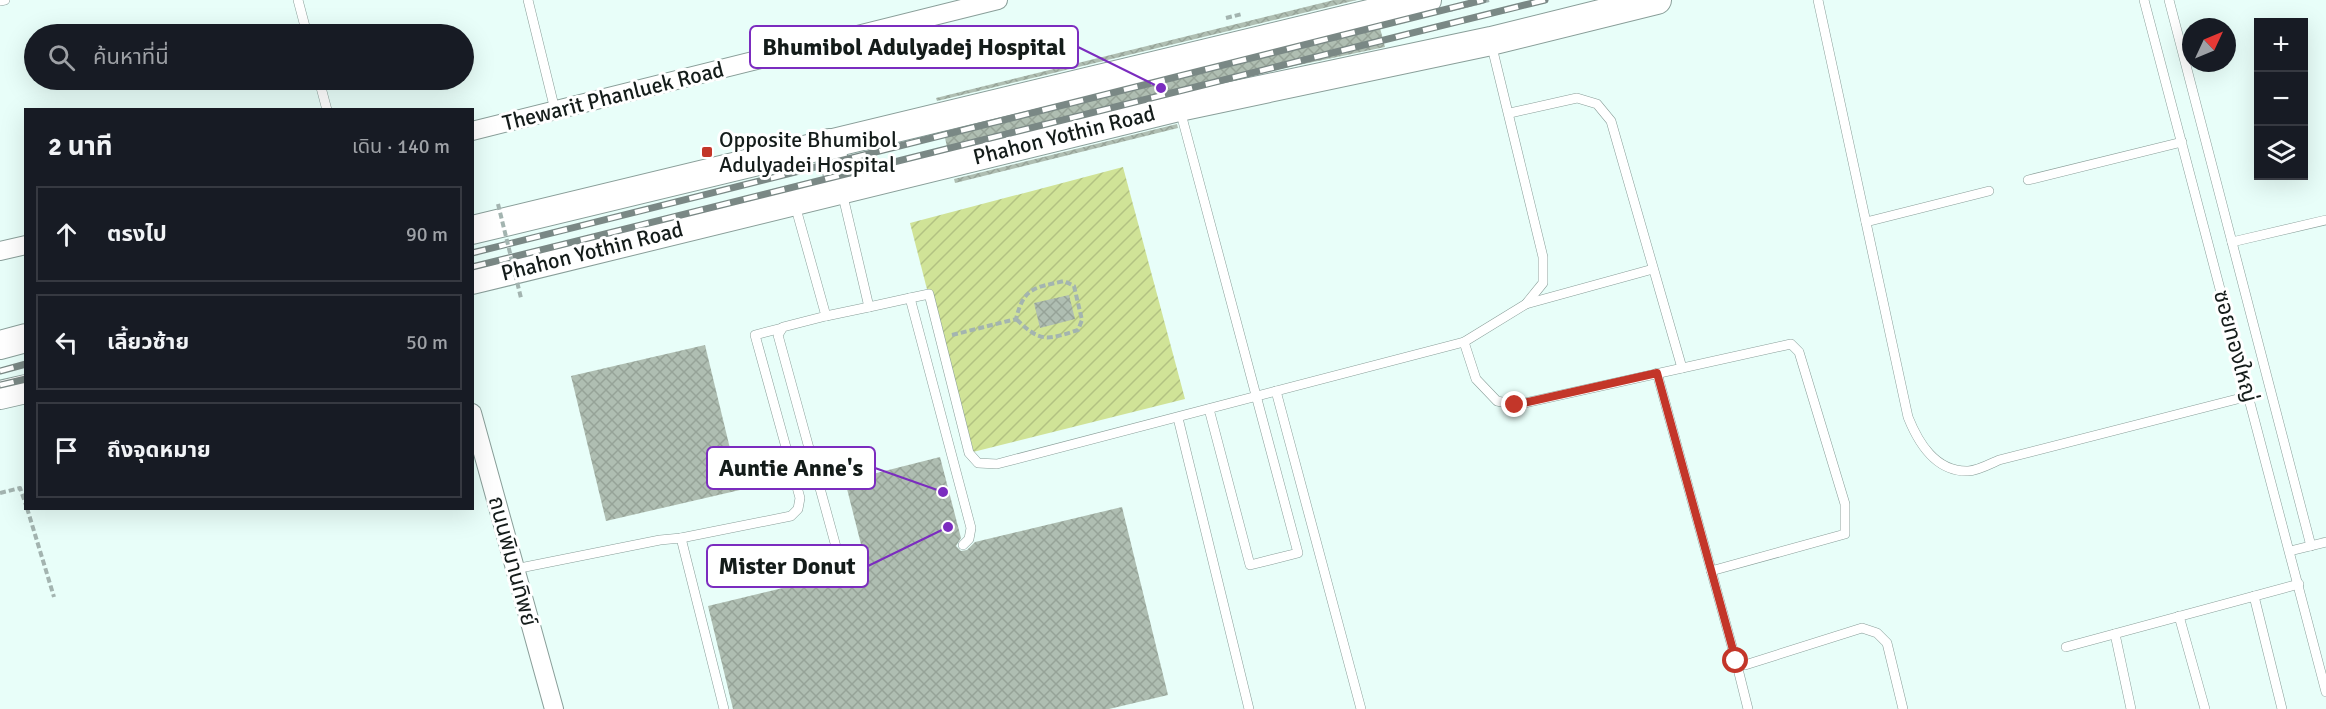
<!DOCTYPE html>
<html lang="th">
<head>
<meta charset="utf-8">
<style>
  :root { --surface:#171b24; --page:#242831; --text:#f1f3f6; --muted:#9ea1a6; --line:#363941 }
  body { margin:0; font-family:Signika,"Noto Sans Thai",sans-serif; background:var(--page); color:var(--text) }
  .controls { position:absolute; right:18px; top:18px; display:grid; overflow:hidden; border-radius:0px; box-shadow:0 6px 24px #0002 }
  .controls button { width:54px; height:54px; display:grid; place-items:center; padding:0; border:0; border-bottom:2px solid var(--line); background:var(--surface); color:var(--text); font:30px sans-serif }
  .compass { position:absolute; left:2182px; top:18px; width:54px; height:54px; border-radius:50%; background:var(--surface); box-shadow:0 6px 24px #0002; rotate:46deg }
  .stop { position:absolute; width:18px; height:18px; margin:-14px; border:4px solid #c33629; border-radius:50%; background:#fff }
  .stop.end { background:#c33629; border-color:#fff; box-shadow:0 2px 6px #0008 }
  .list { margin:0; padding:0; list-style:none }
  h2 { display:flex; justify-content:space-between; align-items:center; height:78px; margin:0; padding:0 24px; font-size:26px }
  h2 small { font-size:20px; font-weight:400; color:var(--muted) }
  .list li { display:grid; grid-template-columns:39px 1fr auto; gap:18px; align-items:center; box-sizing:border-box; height:96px; margin:0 12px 12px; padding:0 12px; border:2px solid var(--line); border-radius:0px }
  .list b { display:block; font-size:22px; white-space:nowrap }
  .list em { font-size:20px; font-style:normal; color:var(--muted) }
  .icon { flex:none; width:33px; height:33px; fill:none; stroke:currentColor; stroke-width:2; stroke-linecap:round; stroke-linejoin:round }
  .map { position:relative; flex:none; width:2326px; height:709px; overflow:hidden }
  .search { position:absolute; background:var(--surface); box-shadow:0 6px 24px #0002; left:24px; top:24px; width:450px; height:66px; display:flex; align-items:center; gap:15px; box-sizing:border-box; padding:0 21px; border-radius:33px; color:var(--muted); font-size:22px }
  .panel { position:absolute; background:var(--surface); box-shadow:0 6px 24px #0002; left:24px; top:108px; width:450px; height:402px; border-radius:0px }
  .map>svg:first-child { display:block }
  .garden { fill:url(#garden-furrows) }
  .building { fill:url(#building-cross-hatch) }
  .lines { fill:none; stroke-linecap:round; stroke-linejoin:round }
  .service-casing { stroke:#899e99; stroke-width:10 }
  .minor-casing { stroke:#899e99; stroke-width:20 }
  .primary-casing { stroke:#899e99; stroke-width:30 }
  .path { stroke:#a3b4b0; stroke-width:4; stroke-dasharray:6 3; stroke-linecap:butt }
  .service { stroke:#fff; stroke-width:9 }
  .minor { stroke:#fff; stroke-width:18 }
  .primary { stroke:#fff; stroke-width:28 }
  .rail-casing { stroke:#7a8885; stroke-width:7 }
  .rail { stroke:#fff; stroke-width:4.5; stroke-dasharray:14; stroke-linecap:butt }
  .path-bridge { stroke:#a3b4b0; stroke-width:4; stroke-dasharray:6 3; stroke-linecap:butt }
  .route { stroke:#c33629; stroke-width:8 }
  .poi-dot { fill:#c33629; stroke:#fff; stroke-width:2 }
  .labels { text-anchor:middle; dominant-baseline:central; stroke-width:6; stroke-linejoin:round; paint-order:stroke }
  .street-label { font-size:22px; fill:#141c1a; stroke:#fff }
  .poi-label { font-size:22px; fill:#141c1a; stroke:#fff; text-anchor:start }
  .leader { fill:none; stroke:#7b2cbf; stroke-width:2 }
  .callout-dot { fill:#7b2cbf; stroke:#fff; stroke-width:2 }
  .callout { fill:#fff; stroke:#7b2cbf; stroke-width:2 }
  .callout-label { font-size:24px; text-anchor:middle; font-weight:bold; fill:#141c1a }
</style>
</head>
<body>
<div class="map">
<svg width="2326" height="709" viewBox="0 0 2326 709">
  <defs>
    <pattern id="garden-furrows" width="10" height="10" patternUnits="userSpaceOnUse" patternTransform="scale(1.5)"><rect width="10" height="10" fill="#d0e397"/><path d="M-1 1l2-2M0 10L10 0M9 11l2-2" fill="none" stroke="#b2c282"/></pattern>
    <pattern id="building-cross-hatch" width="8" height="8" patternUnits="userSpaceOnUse" patternTransform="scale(1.5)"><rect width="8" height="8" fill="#afbeb2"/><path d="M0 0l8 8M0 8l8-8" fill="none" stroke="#96a398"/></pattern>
  </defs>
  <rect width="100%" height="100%" fill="#e8fef9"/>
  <!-- garden -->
  <polygon class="garden" points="1123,167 1185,399 969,453 910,223"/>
  <!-- building -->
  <g class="building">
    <polygon points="1334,0 1357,0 937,101 936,98"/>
    <polygon points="1380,28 1385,47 1175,91 947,147 944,133"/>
    <polygon points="1177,124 1178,128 955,183 954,179"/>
    <polygon points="1069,295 1075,319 1040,328 1034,303"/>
    <polygon points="705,345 740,490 606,521 571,376"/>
    <polygon points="940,457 961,538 956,546 961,551 967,550 975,542 1122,507 1168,695 1109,709 733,709 708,606 845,573 854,578 859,577 861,569 867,568 845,481"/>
  </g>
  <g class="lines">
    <!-- service casing -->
    <g class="service-casing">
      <g id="service">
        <polyline points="298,0 307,34"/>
        <polyline points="528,0 555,110"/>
        <path d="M 1818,0 L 1908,417 C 1918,442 1935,472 1968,471 C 1977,471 1990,464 1999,460 L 2249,396"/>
        <polyline points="2144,0 2326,692"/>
        <polyline points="2169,0 2311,546"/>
        <polyline points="0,1 5,0"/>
        <polyline points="319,80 327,110"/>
        <polyline points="1180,110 1298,553 1250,565 1209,409"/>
        <polyline points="1510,113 1577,98 1597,104 1611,121 1682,368"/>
        <polyline points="2028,180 2182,142"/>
        <polyline points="842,192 869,307 910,298 971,528 969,539 963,545"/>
        <polyline points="795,205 826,316 783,327 778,335 838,554 845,565 855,571"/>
        <polyline points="1866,222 1989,191"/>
        <polyline points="2232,242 2326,220"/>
        <polyline points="910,298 929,294 969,453 978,463 997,464 1464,342 1526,304 1543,283 1543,257 1491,43"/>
        <polyline points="1526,304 1653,269"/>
        <polyline points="826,316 869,307"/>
        <polyline points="1464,342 1476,379 1497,401 1516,405 1791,344 1799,352 1845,504 1845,534 1711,571"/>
        <polyline points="1657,373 1736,661 1745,665 1862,628 1877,633 1887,643 1903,709"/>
        <polyline points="1276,391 1361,709"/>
        <polyline points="1178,418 1249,709"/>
        <polyline points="681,538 791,516 798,509 800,498 755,335 782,328"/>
        <polyline points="2290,551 2326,542"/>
        <polyline points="515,569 660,540 681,538 724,709"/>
        <polyline points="2254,596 2282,709"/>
        <polyline points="2179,616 2205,709"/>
        <polyline points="2115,634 2131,709"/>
        <polyline points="2066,647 2299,584"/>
        <polyline points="1736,661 1748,709"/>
      </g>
    </g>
    <!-- minor casing -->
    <g class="minor-casing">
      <g id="minor">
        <polyline points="472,131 998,0"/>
        <polyline points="0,251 26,245"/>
        <polyline points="472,413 554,709"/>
      </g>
    </g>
    <!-- primary casing -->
    <g class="primary-casing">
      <g id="primary">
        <polyline points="829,143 842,189"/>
        <polyline points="472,230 1427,0"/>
        <polyline points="472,280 1179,107 1491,41 1657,0"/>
        <polyline points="0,345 26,338"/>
        <polyline points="0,395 26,389"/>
      </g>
    </g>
    <!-- path -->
    <g class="path">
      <polyline points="1449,10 1489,0"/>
      <polyline points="1226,18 1242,14"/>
      <path d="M 952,335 L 1016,319 C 1024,287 1034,288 1064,281 L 1074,286 L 1082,320 L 1078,330 C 1047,340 1041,343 1016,319"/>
      <polyline points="0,493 20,488 26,505"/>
      <polyline points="27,508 54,597"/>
    </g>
    <!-- service -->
    <use href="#service" class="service"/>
    <!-- minor -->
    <use href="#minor" class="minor"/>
    <!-- primary -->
    <use href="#primary" class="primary"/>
    <!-- rail casing -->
    <g class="rail-casing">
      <g id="rail">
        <polyline points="472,253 1483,0"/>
        <polyline points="472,267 1545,0"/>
        <polyline points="0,371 26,364"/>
        <polyline points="0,385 26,379"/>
      </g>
    </g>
    <!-- rail -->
    <use href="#rail" class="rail"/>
    <!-- path-bridge -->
    <polyline class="path-bridge" points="498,204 521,298"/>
  </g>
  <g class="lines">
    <!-- route -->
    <polyline class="route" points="1515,405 1657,373 1736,661"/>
  </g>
  <!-- markers -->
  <rect class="poi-dot" x="701" y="146" width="12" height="12" rx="3"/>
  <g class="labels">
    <!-- street labels -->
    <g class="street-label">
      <text transform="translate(613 96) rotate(-14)">Thewarit Phanluek Road</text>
      <text transform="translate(1064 135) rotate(-14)">Phahon Yothin Road</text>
      <text transform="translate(592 251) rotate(-14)">Phahon Yothin Road</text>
      <text transform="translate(2236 346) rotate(75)">ซอยทองใหญ่</text>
      <text transform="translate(513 561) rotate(75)">ถนนพิมานทิพย์</text>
    </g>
    <!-- poi labels -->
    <g class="poi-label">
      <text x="719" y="139">Opposite Bhumibol<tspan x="719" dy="25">Adulyadei Hospital</tspan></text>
    </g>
  </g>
  <!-- callouts -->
  <path class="leader" d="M1161 88L1078 47M943 492L875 468M948 527L868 566"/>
  <g class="callout-dot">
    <circle cx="1161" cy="88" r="6"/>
    <circle cx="943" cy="492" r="6"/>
    <circle cx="948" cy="527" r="6"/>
  </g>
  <g class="callout">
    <rect x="750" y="26" width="328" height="42" rx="6"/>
    <rect x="707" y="447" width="168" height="42" rx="6"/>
    <rect x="707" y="545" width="161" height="42" rx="6"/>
  </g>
  <g class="callout-label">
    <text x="914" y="55">Bhumibol Adulyadej Hospital</text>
    <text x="791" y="476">Auntie Anne's</text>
    <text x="787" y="574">Mister Donut</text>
  </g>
</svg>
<div class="controls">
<button>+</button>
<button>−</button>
<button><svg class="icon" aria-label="layers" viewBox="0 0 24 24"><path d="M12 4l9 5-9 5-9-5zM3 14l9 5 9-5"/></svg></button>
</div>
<svg class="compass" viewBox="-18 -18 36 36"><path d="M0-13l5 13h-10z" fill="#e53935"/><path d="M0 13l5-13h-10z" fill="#9ea1a6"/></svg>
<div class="stop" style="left:1736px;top:661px"></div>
<div class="stop end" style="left:1515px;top:405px"></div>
<div class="search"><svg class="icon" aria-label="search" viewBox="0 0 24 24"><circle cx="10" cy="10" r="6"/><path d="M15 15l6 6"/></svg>ค้นหาที่นี่</div>
<section class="panel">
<h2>2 นาที<small>เดิน · 140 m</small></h2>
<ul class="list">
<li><svg class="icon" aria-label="ahead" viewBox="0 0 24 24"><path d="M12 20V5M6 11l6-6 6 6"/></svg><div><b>ตรงไป</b></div><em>90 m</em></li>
<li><svg class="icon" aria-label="left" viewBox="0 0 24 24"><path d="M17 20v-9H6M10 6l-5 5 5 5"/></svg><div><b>เลี้ยวซ้าย</b></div><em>50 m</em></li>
<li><svg class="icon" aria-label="arrive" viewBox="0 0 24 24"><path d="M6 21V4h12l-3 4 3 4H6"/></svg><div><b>ถึงจุดหมาย</b></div></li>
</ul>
</section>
</div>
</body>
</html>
